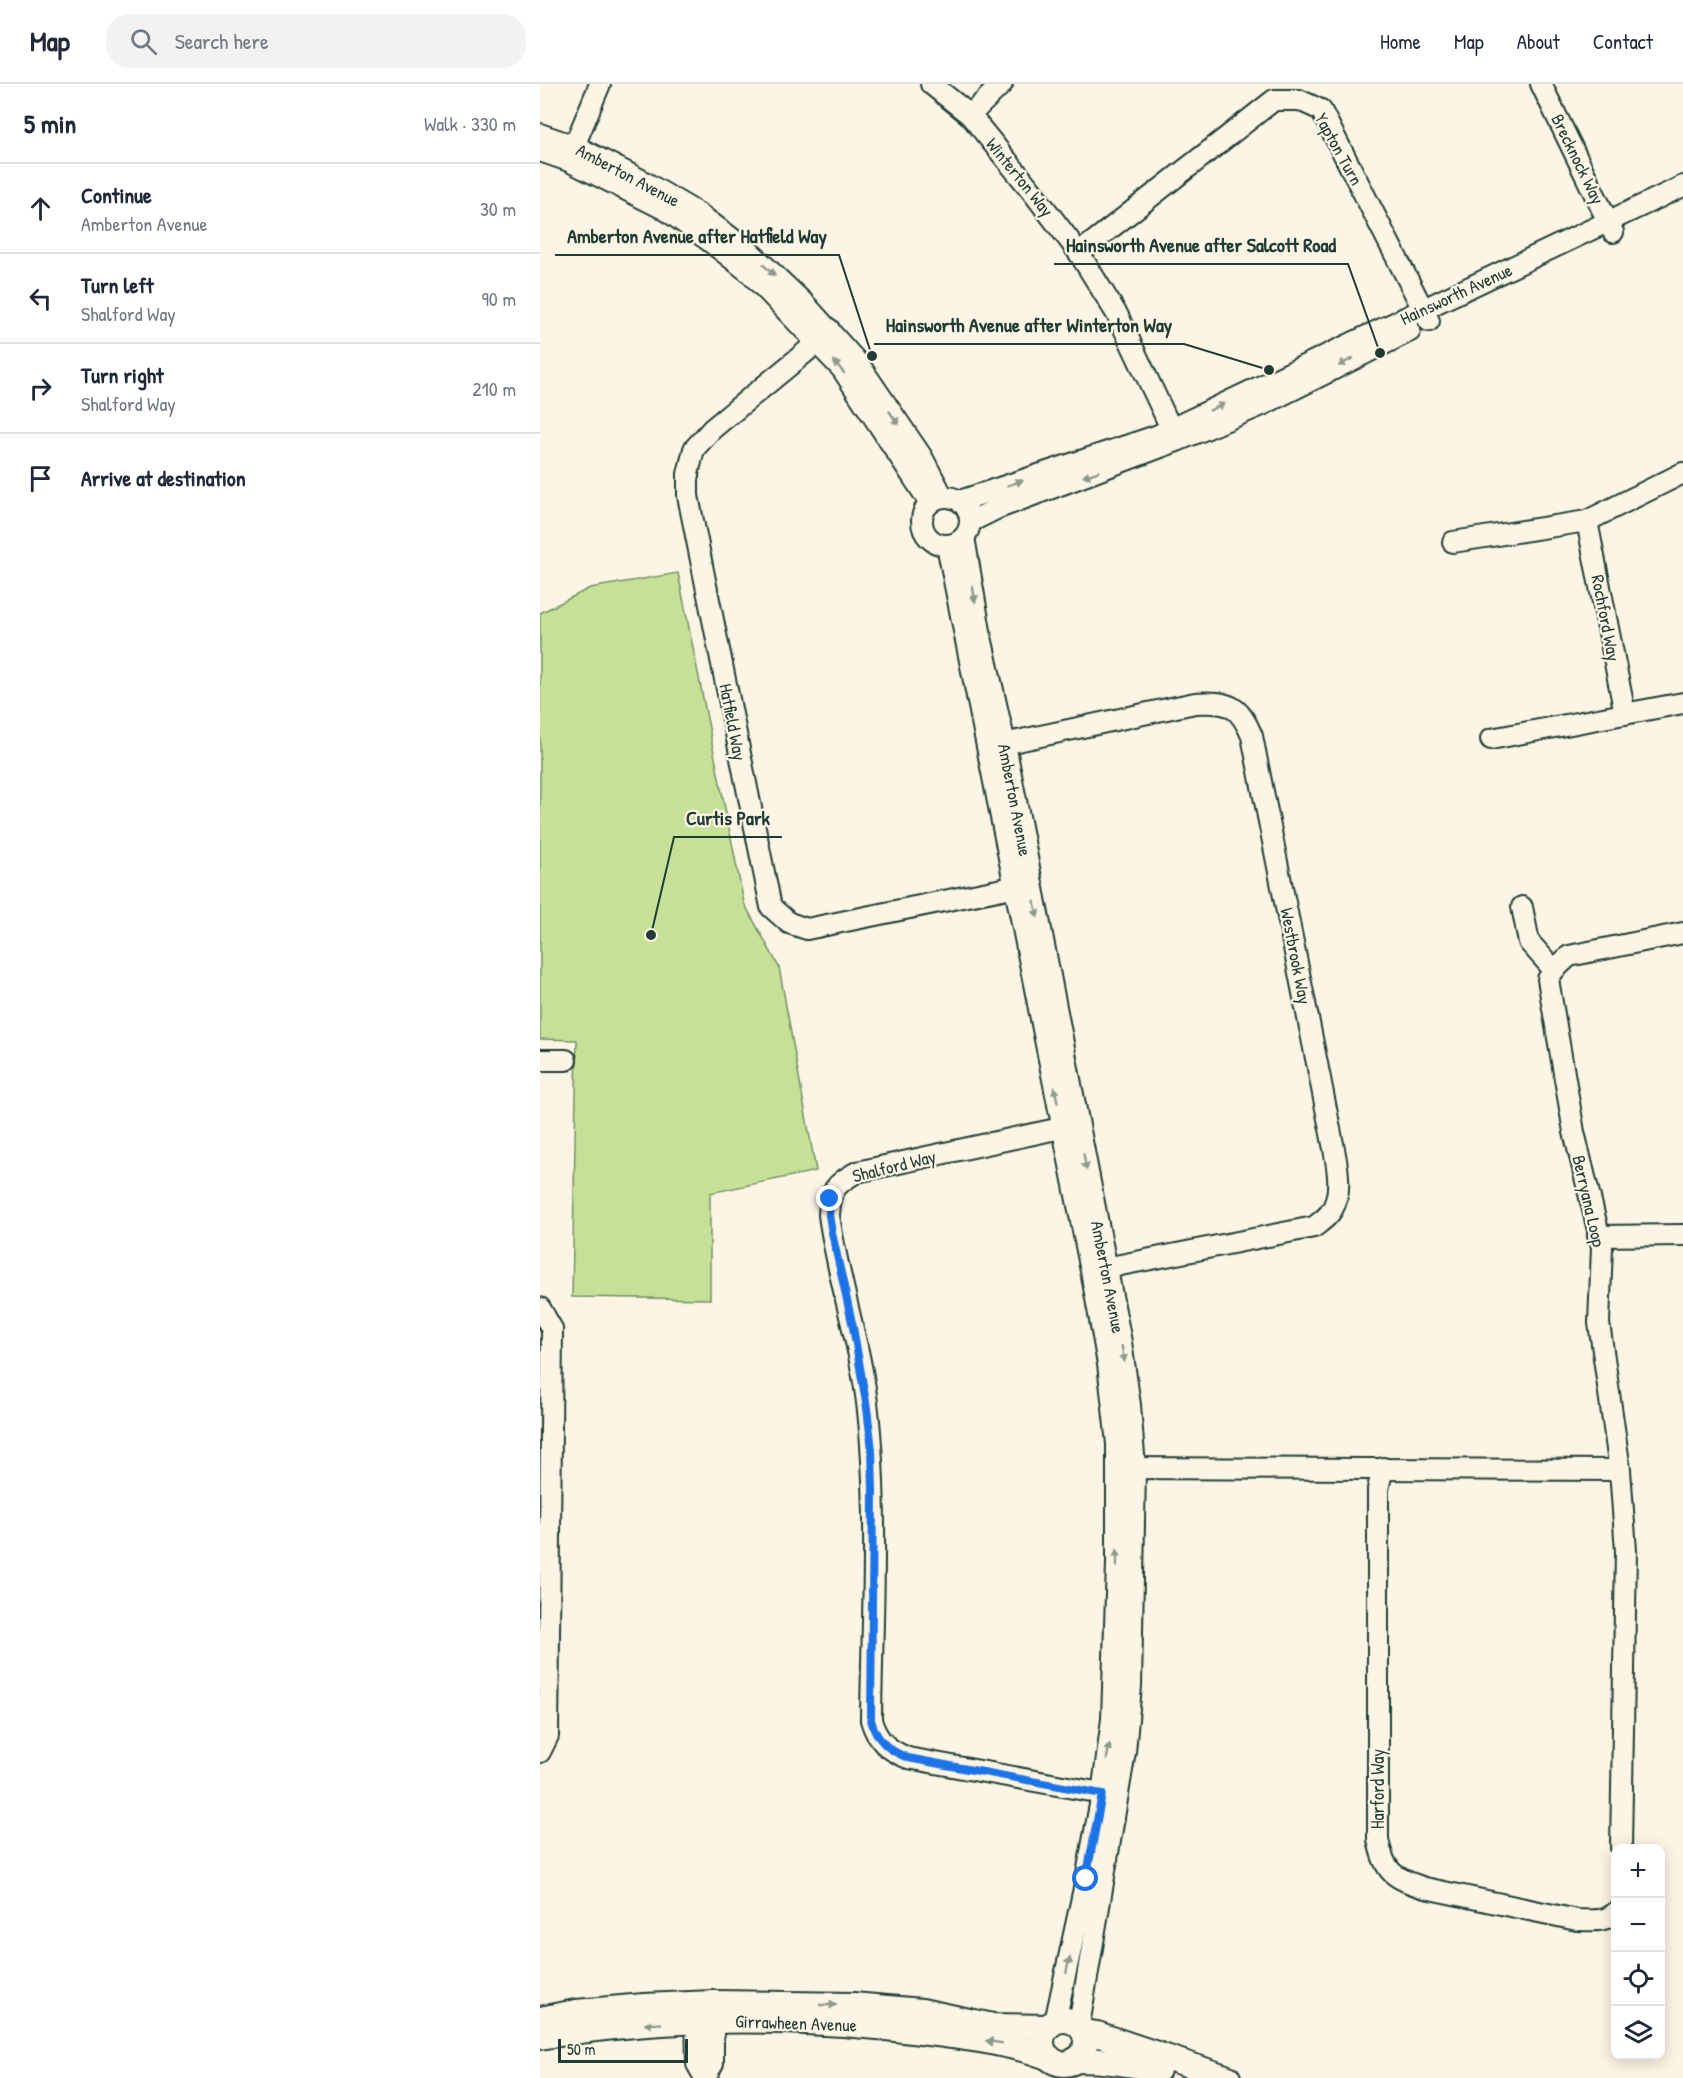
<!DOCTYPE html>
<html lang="en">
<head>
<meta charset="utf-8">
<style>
  :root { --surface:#fff; --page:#f2f2f3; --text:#1f2937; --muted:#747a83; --line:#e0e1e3 }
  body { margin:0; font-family:"Patrick Hand",sans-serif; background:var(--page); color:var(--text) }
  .controls { position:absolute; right:18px; bottom:18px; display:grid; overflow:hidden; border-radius:12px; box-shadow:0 3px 15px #0003 }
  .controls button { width:54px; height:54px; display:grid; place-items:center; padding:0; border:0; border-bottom:2px solid var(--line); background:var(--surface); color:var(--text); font:30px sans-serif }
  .scale { position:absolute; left:18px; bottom:15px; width:130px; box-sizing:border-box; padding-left:6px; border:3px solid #1f3d34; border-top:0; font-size:16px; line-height:21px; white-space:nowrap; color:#1f3d34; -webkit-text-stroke:4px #fcf5e5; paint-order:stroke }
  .stop { position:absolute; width:18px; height:18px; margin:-14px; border:4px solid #1a73e8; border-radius:50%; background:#fff }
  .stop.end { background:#1a73e8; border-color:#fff; box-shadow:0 2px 6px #0008 }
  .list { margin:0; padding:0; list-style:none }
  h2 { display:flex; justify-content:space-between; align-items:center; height:78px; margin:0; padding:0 24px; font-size:26px }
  h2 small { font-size:20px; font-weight:400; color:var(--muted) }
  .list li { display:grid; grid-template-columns:39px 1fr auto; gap:18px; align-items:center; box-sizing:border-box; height:90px; padding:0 24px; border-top:2px solid var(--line) }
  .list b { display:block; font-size:22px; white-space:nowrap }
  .list p { margin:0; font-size:20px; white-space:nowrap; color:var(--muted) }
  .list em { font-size:20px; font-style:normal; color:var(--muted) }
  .icon { flex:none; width:33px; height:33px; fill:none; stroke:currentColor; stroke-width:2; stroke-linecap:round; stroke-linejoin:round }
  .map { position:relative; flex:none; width:1143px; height:1994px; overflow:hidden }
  header { display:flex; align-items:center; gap:36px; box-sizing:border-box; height:84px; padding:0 30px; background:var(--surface); border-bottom:2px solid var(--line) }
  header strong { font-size:28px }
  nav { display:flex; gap:33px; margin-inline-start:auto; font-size:21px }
  .search { width:420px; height:54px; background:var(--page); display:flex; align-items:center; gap:15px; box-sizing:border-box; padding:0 21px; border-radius:24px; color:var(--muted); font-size:22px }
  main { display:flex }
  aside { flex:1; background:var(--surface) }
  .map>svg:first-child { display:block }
  .green { fill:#c6e197; stroke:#728f66; stroke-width:1.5 }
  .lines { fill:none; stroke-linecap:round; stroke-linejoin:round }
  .minor-casing { stroke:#1f3d34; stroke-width:24 }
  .major-casing { stroke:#1f3d34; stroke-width:28 }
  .minor { stroke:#fcf5e5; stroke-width:20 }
  .major { stroke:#fcf5e5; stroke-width:24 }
  .oneway { fill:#8e998c }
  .route { stroke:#1a73e8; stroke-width:8 }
  .labels { text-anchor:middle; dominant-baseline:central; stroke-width:4.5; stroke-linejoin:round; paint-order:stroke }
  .street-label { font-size:18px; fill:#1f3d34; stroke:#fcf5e5 }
  .leader { fill:none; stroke:#1f3d34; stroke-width:2 }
  .callout-dot { fill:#1f3d34; stroke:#fcf5e5; stroke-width:2 }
  .callout-label { font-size:20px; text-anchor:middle; font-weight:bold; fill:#1f3d34; stroke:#fcf5e5; stroke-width:4.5; stroke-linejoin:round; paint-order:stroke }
</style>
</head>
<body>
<header>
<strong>Map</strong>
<div class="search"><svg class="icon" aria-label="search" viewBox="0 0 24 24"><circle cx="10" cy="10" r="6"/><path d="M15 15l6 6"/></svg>Search here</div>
<nav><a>Home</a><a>Map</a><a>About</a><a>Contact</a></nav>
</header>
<main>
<aside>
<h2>5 min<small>Walk · 330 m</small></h2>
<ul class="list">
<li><svg class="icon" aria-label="ahead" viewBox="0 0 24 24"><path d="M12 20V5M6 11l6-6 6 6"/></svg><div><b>Continue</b><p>Amberton Avenue</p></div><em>30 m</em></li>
<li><svg class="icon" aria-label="left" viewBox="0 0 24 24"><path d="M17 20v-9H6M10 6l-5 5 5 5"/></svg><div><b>Turn left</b><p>Shalford Way</p></div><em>90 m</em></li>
<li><svg class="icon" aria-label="right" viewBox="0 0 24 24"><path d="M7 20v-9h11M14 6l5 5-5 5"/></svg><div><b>Turn right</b><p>Shalford Way</p></div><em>210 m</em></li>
<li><svg class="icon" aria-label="arrive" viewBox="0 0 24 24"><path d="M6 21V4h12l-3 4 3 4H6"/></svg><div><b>Arrive at destination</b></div></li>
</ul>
</aside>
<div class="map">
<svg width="1143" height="1994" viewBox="0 0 1143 1994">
  <rect width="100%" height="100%" fill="#fcf5e5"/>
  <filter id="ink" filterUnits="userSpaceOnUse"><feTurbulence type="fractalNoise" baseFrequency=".0167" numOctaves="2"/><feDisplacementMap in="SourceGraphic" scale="12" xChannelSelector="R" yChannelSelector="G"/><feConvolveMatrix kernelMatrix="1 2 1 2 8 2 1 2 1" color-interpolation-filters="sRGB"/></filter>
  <g filter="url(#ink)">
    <!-- green -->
    <polygon class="green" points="138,489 204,819 239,883 276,1087 170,1109 170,1215 32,1213 37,956 0,955 0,529 50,504"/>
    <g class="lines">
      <!-- minor casing -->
      <g class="minor-casing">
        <g id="minor">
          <polyline points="391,0 430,31 491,106 539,169 578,232 636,355"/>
          <polyline points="1001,0 1073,148"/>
          <polyline points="430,31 462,0"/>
          <polyline points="0,50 35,62 101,96 159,130 209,167 265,220 318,279 382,373 403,413"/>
          <polyline points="0,67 29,77 126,126 168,156 209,188 302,285 390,419"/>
          <polyline points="30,72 60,0"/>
          <polyline points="539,169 734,16 759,16 781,26 889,237"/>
          <polyline points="289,245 267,267 172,345 154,365 148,390 148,412 231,823 249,839 267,845 487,800"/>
          <circle cx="406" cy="437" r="24"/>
          <polyline points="420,417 616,352 1143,102"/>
          <polyline points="1047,437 1085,630"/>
          <polyline points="430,438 456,425 637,357 722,321 870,247"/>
          <polyline points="424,453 441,553 465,660 581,1258 590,1321 595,1384 591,1602 585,1668 539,1941"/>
          <polyline points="913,458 1047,437 1143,389"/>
          <polyline points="407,461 551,1187 568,1280 577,1360 577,1479 572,1635 562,1710 546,1795 515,1938"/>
          <polyline points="951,655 1143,619"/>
          <path d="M 454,662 L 655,619 C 689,617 699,621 712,652 L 794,1065 C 798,1085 803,1113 789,1130 C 785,1135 779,1139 774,1143 L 555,1186"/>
          <polyline points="982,823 989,858 1014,886"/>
          <polyline points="0,976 26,976"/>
          <path d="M 535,1041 L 317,1088 C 294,1101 291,1105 289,1131 C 298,1197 321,1261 328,1327 C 339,1429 332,1534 331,1636 C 337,1657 348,1666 368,1674 L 550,1707 L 573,1713"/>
          <polyline points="1058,1152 1143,1151"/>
          <polyline points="0,1224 12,1245 8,1652 0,1668"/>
          <polyline points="582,1384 1080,1386 1086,1467 1081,1764"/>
          <path d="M 843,1384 L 838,1405 L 838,1755 C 844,1788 853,1794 885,1804 L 1037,1836 C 1051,1836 1065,1839 1076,1828"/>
          <polyline points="1080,1386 1059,1239 1062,1163 1034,1048 1008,895 1014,886 1029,872 1143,849"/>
          <polyline points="156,1924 157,1980 165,1994"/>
          <polyline points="165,1994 173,1979 173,1922"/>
        </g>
      </g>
      <!-- major casing -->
      <g class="major-casing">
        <g id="major">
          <polyline points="0,1935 36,1928 104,1922 173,1919 313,1921 382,1927 453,1942 508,1943"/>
          <circle cx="524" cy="1958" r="22"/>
          <polyline points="544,1948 557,1950 688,1994"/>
          <path d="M 0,1953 C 126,1932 255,1932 381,1948 C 425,1954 469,1958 510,1974"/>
          <path d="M 535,1976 C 564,1976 590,1979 618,1986"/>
        </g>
      </g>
      <!-- minor -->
      <use href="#minor" class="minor"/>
      <!-- major -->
      <use href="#major" class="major"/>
    </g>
    <!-- one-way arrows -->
    <defs><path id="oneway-solid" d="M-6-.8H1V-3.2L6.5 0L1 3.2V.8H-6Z" transform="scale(1.5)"/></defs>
    <g class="oneway">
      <use href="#oneway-solid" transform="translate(229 186) rotate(43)"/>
      <use href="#oneway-solid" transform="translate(806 278) rotate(153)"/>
      <use href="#oneway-solid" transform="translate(299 283) rotate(-129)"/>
      <use href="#oneway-solid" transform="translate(677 323) rotate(-25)"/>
      <use href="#oneway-solid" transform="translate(354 334) rotate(55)"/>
      <use href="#oneway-solid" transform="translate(551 390) rotate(160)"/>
      <use href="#oneway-solid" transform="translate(475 399) rotate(-18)"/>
      <use href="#oneway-solid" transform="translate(434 510) rotate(81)"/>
      <use href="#oneway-solid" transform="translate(496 825) rotate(79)"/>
      <use href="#oneway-solid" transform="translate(516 1011) rotate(-101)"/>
      <use href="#oneway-solid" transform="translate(545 1078) rotate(79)"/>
      <use href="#oneway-solid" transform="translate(583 1270) rotate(81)"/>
      <use href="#oneway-solid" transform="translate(577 1474) rotate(-89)"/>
      <use href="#oneway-solid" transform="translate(568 1668) rotate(-81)"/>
      <use href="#oneway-solid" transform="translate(528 1881) rotate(-77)"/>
      <use href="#oneway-solid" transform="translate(288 1921)"/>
      <use href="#oneway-solid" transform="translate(113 1940) rotate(177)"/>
      <use href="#oneway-solid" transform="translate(454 1958) rotate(-171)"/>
    </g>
  </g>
  <g class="lines" filter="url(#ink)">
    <!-- route -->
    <path class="route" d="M 290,1115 L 289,1131 L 292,1149 L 313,1243 L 327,1324 L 332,1366 L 333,1407 L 331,1636 C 337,1657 348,1666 368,1674 L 562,1710 L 546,1795"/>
  </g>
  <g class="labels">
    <!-- street labels -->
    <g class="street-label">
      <text transform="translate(799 65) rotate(61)">Yapton Turn</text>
      <text transform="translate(1038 75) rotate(64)">Brecknock Way</text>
      <text transform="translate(88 91) rotate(28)">Amberton Avenue</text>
      <text transform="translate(480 93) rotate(51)">Winterton Way</text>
      <text transform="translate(916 210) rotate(-25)">Hainsworth Avenue</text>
      <text transform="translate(1066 534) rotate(79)">Rochford Way</text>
      <text transform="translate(193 638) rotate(79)">Hatfield Way</text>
      <text transform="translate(475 716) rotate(79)">Amberton Avenue</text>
      <text transform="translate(756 872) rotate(79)">Westbrook Way</text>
      <text transform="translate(354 1082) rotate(-14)">Shalford Way</text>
      <text transform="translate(1049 1117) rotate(77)">Berryana Loop</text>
      <text transform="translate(568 1193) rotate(79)">Amberton Avenue</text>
      <text transform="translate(837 1705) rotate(-90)">Harford Way</text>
      <text transform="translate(256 1939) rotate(2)">Girrawheen Avenue</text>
    </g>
  </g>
  <!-- callouts -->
  <path class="leader" d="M332 272L299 171H15M840 269L808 180H514M729 286L644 260H334M111 851L134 753H242"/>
  <g class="callout-dot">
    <circle cx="332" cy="272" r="6"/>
    <circle cx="840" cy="269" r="6"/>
    <circle cx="729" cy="286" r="6"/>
    <circle cx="111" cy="851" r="6"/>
  </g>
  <g class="callout-label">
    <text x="157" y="159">Amberton Avenue after Hatfield Way</text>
    <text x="661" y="168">Hainsworth Avenue after Salcott Road</text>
    <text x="489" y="248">Hainsworth Avenue after Winterton Way</text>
    <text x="188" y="741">Curtis Park</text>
  </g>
</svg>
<div class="controls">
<button>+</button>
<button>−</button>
<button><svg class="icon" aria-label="locate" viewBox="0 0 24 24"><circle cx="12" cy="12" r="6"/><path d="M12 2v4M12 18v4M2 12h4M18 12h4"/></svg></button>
<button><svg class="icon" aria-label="layers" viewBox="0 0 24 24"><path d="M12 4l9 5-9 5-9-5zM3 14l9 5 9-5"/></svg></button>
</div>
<div class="scale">50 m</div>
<div class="stop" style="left:546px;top:1795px"></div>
<div class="stop end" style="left:290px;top:1115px"></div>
</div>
</main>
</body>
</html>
